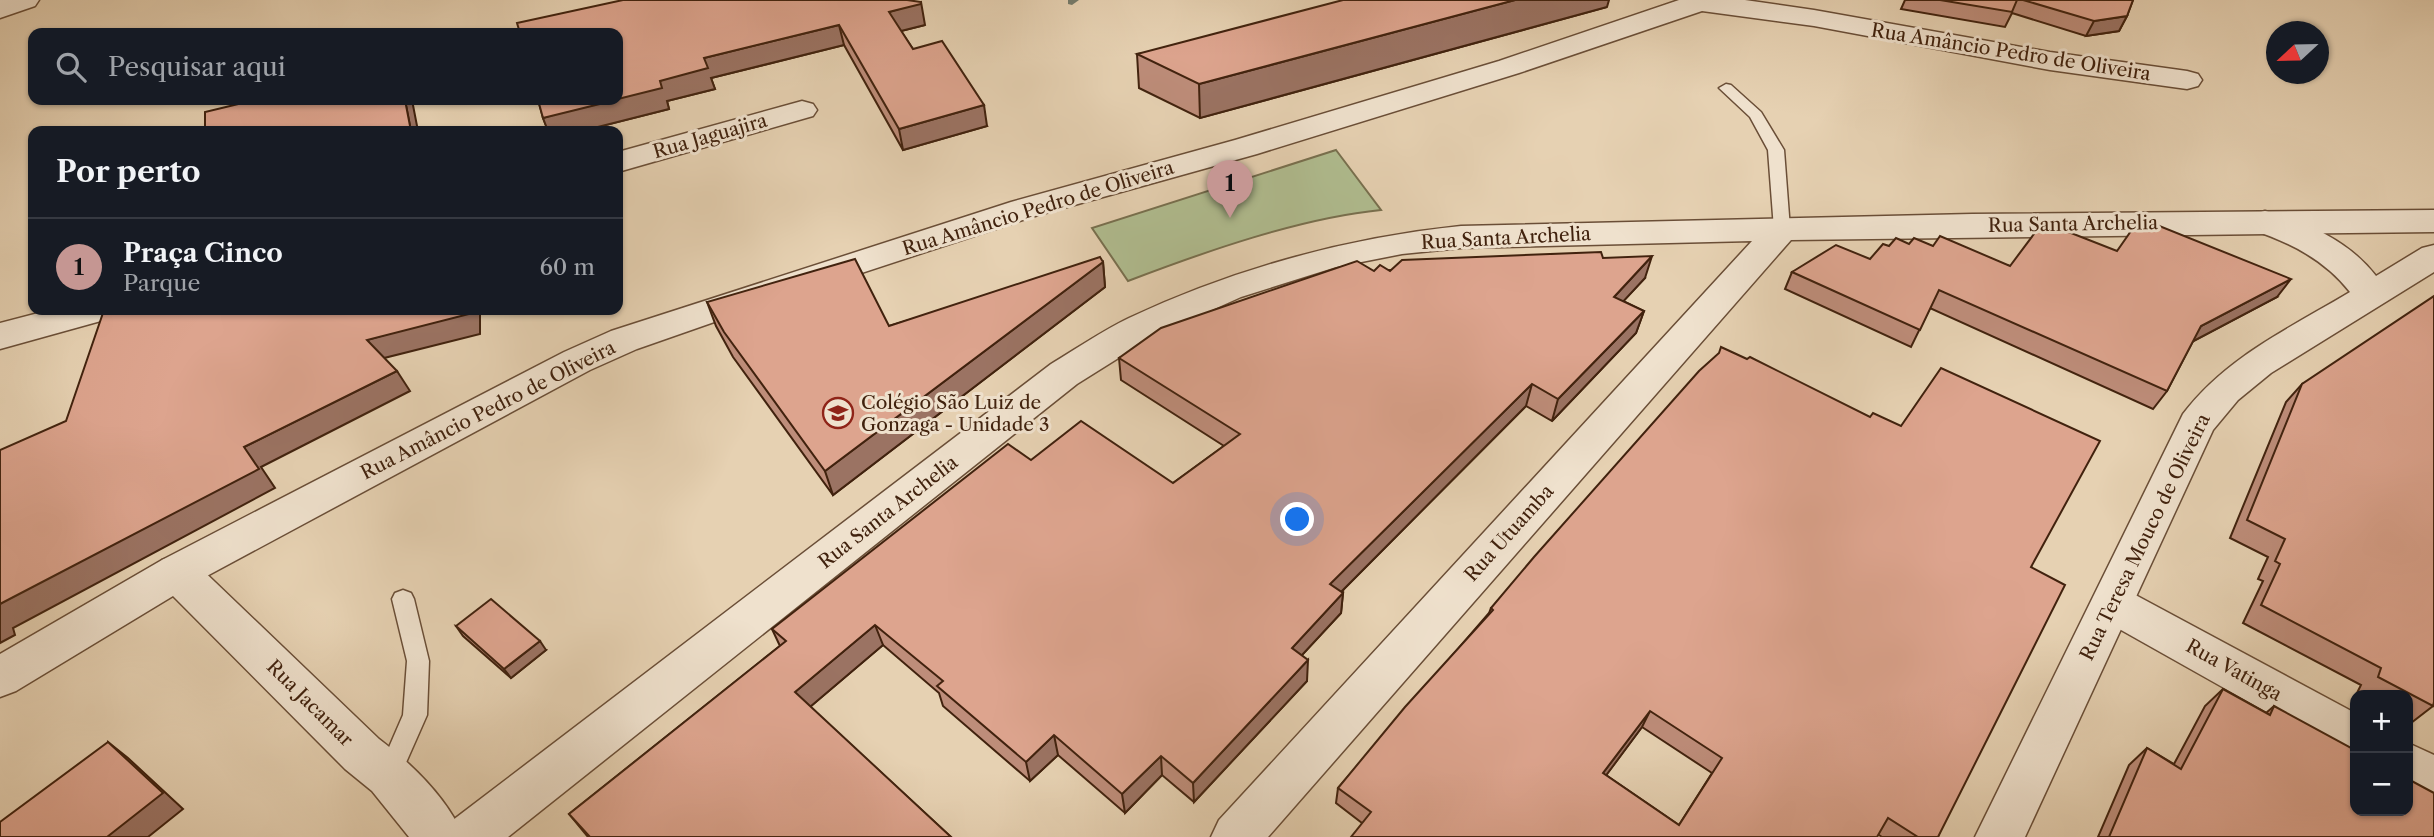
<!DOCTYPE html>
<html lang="pt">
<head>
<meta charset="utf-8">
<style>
  :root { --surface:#171b24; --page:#242831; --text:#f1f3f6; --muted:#9ea1a6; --line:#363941; --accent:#c59692 }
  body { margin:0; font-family:"Libre Caslon Text",serif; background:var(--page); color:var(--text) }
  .controls { position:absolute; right:21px; bottom:21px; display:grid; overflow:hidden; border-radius:14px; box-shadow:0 2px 5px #0004 }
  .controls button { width:63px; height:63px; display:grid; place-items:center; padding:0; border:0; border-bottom:2px solid var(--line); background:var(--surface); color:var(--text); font:35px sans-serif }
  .compass { position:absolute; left:2266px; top:21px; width:63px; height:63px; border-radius:50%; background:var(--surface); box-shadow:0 2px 5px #0004; rotate:248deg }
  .you { position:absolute; left:1298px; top:520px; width:24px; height:24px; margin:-18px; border:5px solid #fff; border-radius:50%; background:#1a73e8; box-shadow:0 0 0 10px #1a73e833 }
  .badge { display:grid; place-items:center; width:46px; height:46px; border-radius:50%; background:var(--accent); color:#111; font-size:23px; font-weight:700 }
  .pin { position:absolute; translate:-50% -58px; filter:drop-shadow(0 2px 4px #0008) }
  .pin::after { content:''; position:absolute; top:37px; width:24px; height:21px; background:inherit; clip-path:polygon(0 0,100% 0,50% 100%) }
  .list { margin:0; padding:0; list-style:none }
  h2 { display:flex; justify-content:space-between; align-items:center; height:91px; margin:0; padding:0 28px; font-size:30px }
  h2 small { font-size:23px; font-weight:400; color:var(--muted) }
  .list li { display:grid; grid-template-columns:46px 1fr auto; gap:21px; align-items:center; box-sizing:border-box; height:98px; padding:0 28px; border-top:2px solid var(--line) }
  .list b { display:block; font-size:26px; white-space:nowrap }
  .list p { margin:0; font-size:23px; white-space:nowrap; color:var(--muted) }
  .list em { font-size:23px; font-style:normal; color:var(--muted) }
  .icon { flex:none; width:38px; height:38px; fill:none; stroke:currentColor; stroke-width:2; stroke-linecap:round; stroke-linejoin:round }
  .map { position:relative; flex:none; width:2434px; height:837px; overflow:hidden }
  .search { position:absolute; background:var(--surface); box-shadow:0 2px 5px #0004; left:28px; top:28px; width:595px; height:77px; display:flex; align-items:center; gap:18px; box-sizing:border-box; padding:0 24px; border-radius:14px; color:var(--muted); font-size:26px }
  .panel { position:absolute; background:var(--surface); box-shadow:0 2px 5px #0004; left:28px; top:126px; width:595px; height:189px; border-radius:14px }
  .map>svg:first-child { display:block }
  .green { fill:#b0bd90; stroke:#78704f; stroke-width:2 }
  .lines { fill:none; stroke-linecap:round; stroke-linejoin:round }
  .stream { fill:#757b6b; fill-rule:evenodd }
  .service-casing { stroke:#6a4e37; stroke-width:3 }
  .minor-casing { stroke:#6a4e37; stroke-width:3 }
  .tertiary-casing { stroke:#6a4e37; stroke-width:3 }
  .service { fill:#efe1cd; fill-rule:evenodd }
  .minor { fill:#efe1cd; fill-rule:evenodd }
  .tertiary { fill:#efe1cd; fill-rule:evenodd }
  .wall { fill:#be8d7a; stroke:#41220e; stroke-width:2; fill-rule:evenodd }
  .shaded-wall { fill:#9b7363; stroke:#41220e; stroke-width:2 }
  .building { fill:#dda48e; stroke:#41220e; stroke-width:2; fill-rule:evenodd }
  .labels { text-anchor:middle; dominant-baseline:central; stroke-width:6; stroke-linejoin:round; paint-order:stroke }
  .street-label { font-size:19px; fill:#41220e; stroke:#efe1cd }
  .poi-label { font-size:19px; fill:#41220e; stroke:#efe1cd; text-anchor:start }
</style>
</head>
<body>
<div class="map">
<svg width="2434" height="837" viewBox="0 0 2434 837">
  <rect width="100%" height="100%" fill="#e6d1b2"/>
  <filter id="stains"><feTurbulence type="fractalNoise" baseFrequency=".00286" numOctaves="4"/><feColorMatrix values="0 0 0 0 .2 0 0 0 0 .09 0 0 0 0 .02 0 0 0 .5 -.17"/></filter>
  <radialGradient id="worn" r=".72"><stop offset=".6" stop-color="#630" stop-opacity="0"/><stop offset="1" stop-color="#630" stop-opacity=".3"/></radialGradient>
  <!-- green -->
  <path class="green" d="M 1336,150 L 1381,210 C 1300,218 1204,252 1128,281 L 1092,228 Z"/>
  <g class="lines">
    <!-- stream -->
    <polygon class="stream" points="1068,0 1079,0 1072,5 1068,4"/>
    <!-- service casing -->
    <g class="service-casing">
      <g id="service">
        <polygon points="1726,84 1731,85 1761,112 1784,150 1790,229 1788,233 1776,233 1774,229 1768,150 1750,117 1719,88"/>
        <polygon points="403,590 411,593 414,599 429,661 427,715 397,783 389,786 381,783 377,775 403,715 407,661 392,599 395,593"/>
      </g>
    </g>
    <!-- minor casing -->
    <g class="minor-casing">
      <g id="minor">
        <polygon points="0,0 39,0 35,6 0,18"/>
        <polygon points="1679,0 1745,0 1814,10 2050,52 2187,71 2198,74 2202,80 2198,86 2187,89 2050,70 1814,26 1702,11 1519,73 1257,154 1035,216 740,313 637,349 590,370 192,584 177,589 162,584 156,572 162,560 564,352 611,331 1011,202 1235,140 1499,61"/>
        <polygon points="802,101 813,104 817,110 813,116 618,172 618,152"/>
        <path d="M 2434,210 L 2434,232 L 1791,240 L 1268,837 L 1211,837 L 1219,820 L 1752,241 L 1461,248 L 1402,254 L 1336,267 L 1241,297 L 1152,337 L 1077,384 L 508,837 L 445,837 L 453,820 L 1051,364 C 1076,349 1102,331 1129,318 C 1234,269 1345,238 1461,226 L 1972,214 Z"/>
        <polygon points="50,310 113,310 108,319 0,349 0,323"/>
        <polygon points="2113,586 2128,591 2355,713 2355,758 2338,752 2098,617 2091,604 2098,591"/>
        <polygon points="2408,743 2434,755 2434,802 2408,790"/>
      </g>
    </g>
    <!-- tertiary casing -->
    <g class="tertiary-casing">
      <g id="tertiary">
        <path d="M 2265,211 C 2307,222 2349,241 2376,276 L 2422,248 L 2434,245 L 2434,272 L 2271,373 L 2238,400 L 2213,430 L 2025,837 L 1975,837 L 2183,414 C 2226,357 2290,328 2350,292 C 2325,260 2291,243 2253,230 L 2248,222 L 2253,214 Z"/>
        <path d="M 177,555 L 192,560 L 379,739 C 412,764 447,798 464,837 L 409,837 L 372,791 L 345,769 L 173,596 L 16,691 L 0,697 L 0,654 L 162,560 Z"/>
      </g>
    </g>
    <!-- service -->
    <use href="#service" class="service"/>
    <!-- minor -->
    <use href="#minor" class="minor"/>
    <!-- tertiary -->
    <use href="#tertiary" class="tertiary"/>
  </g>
  <!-- wall -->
  <g class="wall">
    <polygon points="1905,0 2133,0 2127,16 2119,31 2086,36 2012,13 2005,27 1901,9"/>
    <polygon points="1607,7 1200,118 1139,88 1137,54"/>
    <polygon points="925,25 901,31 913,49 987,126 903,150 844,45 711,78 715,89 667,101 669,109 582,131 548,131 543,118 520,33"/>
    <polygon points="1909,244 1933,246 2010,266 2117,251 2277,297 2193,341 2167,391 2153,409 1930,308 1911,347 1785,289 1792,272 1870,259 1889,246"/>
    <polygon points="1603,258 1645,278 1623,301 1644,311 1636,333 1552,421 1526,406 1342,591 1343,593 1341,613 1302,655 1307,681 1194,802 1162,775 1125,813 1058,755 1030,781 943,706 939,693 883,645 810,707 951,837 588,837 569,814 780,646 772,629 1031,460 1173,483 1224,446 1121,380 1119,358 1374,271"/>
    <polygon points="1103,262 1105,287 833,495 733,357 716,326 707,302 889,326"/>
    <polygon points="2302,384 2433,706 2411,723 2408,721 2408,695 2360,695 2357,693 2361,685 2243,623 2263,581 2258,579 2268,557 2230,538 2286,402"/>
    <path d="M 2031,567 L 1938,837 L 1882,837 L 1879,835 L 1362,823 L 1336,803 L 1338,788 L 1489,613 L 1491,608 ZM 1642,727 L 1712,773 L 1679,825 L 1606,775 Z"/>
    <polygon points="456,626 546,650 511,678 463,636"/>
    <polygon points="2223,689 2266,713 2274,706 2434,837 2098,837 2129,765 2147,748 2174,764 2205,706"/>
  </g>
  <!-- shaded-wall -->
  <g class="shaded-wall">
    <polygon points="1515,0 1609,0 1607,7 1200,118 1199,84"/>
    <polygon points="921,2 925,25 893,33 889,12"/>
    <polygon points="2127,16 2119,31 2086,36 2094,21"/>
    <polygon points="839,25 844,45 711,78 715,89 667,101 669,109 582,131 548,131 543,118 660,81 704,58"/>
    <polygon points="405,100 412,100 418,131 411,131"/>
    <polygon points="984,105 987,126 903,150 899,129"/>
    <polygon points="1652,256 1645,278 1607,319 1614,297"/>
    <polygon points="1103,262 1105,287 833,495 825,471"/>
    <polygon points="2291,279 2277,297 2188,344 2201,326"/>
    <polygon points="469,310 480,310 480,334 380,359 367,340"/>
    <polygon points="1644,311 1636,333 1552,421 1558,399"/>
    <polygon points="397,371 410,391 261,467 275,488 13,628 15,635 0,643 0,604 244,447"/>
    <polygon points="1532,384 1526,406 1328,605 1330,584"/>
    <polygon points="1343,593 1341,613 1290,668 1292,648"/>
    <polygon points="875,625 883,645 804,712 795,692"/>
    <polygon points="540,641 546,650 511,678 504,669"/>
    <polygon points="1308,660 1307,681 1194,802 1193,783"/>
    <polygon points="1650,711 1642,727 1596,789 1603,773"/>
    <polygon points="1054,735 1058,755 1030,781 1026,762"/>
    <polygon points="108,742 128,758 183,809 148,837 107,837"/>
    <polygon points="1161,756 1162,775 1125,813 1122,794"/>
  </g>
  <!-- building -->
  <g class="building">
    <polygon points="623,0 907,0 921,2 921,4 889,12 913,49 942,41 984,105 899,129 839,25 704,58 708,68 660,81 662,88 618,99 618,33 520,33 517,23"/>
    <polygon points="1343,0 1515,0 1199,84 1137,54"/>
    <polygon points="1940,0 2017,0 2012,12"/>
    <polygon points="2023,0 2133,0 2127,16 2094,21"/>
    <polygon points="255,100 405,100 411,131 205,131 205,112"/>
    <polygon points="538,100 616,100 543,118"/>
    <polygon points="2138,221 2147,221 2291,279 2201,326 2167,391 1939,290 1920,330 1792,272 1836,245 1870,259 1883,244 1889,246 1896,238 1909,244 1914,238 1933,246 1940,236 2010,266 2043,222 2117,251"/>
    <polygon points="1601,252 1603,258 1652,256 1614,297 1644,311 1558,399 1532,384 1330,584 1343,593 1292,648 1308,660 1193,783 1161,756 1122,794 1054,735 1026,762 937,686 943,681 875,625 795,692 951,837 590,837 569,814 786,641 772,629 1008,444 1031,460 1081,421 1173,483 1240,434 1119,358 1161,328 1357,261 1374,271 1380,265 1390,271 1402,260"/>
    <polygon points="1100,257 1103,262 825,471 724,332 707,302 855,259 889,326"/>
    <polygon points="2434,296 2434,702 2433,706 2378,677 2381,668 2261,605 2280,564 2275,561 2285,539 2247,520 2302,384"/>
    <polygon points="104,310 469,310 469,314 367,340 397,371 244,447 259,469 0,604 0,450 66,421"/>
    <path d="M 1721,347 L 1747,359 L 1750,357 L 1870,417 L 1873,413 L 1901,426 L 1941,368 L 2100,441 L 2031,567 L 2065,585 L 1938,837 L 1918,837 L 1888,818 L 1877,837 L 1351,837 L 1371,812 L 1338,788 L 1405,707 L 1493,610 L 1491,608 L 1534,557 L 1699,371 L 1719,353 ZM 1650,711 L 1722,758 L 1679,825 L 1603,773 Z"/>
    <polygon points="491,599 540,641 504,669 456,626"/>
    <polygon points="2223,689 2270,715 2274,706 2355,750 2355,811 2408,811 2408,779 2434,793 2434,837 2109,837 2147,748 2181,769"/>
    <polygon points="108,742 163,793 107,837 0,837 0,822"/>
  </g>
  <!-- icons -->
  <defs>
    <g id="school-ring" transform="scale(1.575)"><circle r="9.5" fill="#efe1cd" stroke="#8f2418" stroke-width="1.5"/><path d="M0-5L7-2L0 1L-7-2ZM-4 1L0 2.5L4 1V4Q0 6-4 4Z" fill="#8f2418"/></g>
  </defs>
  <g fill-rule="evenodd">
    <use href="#school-ring" x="838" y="413"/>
  </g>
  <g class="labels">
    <!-- street labels -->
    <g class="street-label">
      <text transform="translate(2011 52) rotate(9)">Rua Amâncio Pedro de Oliveira</text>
      <text transform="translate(710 136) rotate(-16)">Rua Jaguajira</text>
      <text transform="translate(1038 208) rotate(-17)">Rua Amâncio Pedro de Oliveira</text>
      <text transform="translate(2073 224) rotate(-1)">Rua Santa Archelia</text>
      <text transform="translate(1506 238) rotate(-3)">Rua Santa Archelia</text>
      <text transform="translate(488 410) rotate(-27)">Rua Amâncio Pedro de Oliveira</text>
      <text transform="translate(888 512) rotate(-38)">Rua Santa Archelia</text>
      <text transform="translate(1509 533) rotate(-48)">Rua Utuamba</text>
      <text transform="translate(2145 537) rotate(-64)">Rua Teresa Mouco de Oliveira</text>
      <text transform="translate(2234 670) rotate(29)">Rua Vatinga</text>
      <text transform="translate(310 703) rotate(45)">Rua Jacamar</text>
    </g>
    <!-- poi labels -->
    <g class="poi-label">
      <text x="861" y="402">Colégio São Luiz de<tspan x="861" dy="22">Gonzaga - Unidade 3</tspan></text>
    </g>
  </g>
  <rect width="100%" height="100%" filter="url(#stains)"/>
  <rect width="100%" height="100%" fill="url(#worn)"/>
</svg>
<div class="controls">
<button>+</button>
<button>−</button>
</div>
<svg class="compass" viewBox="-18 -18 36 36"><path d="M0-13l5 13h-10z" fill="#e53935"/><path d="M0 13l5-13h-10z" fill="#9ea1a6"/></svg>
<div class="you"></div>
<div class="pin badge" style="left:1230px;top:218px">1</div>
<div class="search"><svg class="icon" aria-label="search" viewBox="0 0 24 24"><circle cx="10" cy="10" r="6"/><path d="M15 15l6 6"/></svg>Pesquisar aqui</div>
<section class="panel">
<h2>Por perto<small></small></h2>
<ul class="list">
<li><span class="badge">1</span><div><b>Praça Cinco</b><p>Parque</p></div><em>60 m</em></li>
</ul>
</section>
</div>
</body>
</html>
